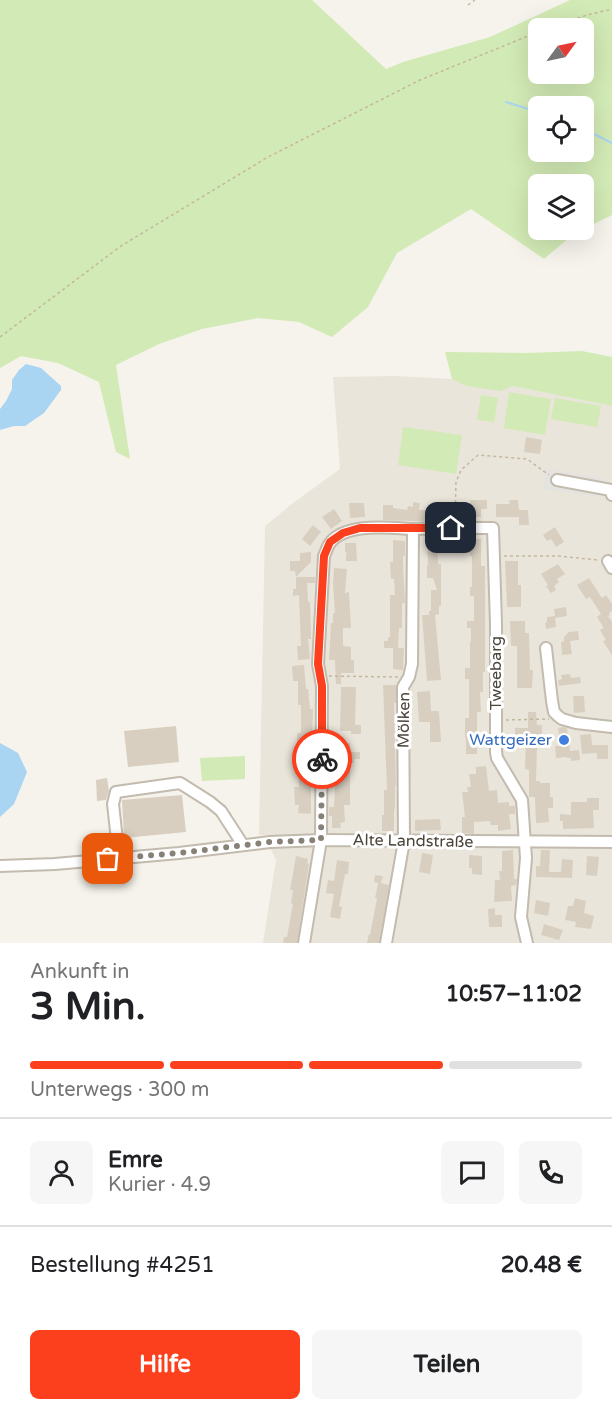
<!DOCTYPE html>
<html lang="de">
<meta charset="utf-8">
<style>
body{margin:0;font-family:"Varela Round",sans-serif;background:#f6f6f6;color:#202124;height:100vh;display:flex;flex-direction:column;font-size:22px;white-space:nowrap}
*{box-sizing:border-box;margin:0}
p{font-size:20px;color:#757577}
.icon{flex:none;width:33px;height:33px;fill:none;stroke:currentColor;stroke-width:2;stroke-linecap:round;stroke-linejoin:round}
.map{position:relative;height:943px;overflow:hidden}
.details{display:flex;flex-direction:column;background:#fff;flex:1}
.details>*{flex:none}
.needle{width:39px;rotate:57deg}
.controls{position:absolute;left:528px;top:18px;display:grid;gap:12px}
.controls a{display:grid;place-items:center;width:66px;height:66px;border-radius:9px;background:#fff;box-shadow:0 6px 24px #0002;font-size:30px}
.pin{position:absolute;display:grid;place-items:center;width:51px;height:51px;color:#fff;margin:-26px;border-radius:12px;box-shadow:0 3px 9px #0006}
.courier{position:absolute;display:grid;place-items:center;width:60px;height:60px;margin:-30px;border:4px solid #fc3f1d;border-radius:50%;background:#fff;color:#222;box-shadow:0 2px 8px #0007}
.summary em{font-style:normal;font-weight:800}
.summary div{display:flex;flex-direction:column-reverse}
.summary{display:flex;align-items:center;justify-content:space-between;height:102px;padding:0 30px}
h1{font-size:39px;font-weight:800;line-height:45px}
.bar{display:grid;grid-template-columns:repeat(4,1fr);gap:9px 6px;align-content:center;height:72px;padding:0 30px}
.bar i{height:8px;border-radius:4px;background:#e0e0e0}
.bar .on{background:#fc3f1d}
.bar p{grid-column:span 4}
.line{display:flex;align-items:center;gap:15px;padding:0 30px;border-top:2px solid #e0e0e0}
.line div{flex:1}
.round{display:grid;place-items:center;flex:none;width:63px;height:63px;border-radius:9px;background:#f6f6f6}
.action{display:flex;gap:12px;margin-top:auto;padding:12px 30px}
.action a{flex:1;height:69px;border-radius:9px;background:#fc3f1d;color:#fff;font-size:24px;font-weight:800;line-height:69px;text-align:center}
.action a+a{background:#f6f6f6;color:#202124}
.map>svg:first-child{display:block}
.residential{fill:#eae5da}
.green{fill:#d2eab5;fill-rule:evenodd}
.parking{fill:#e5e3e0}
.water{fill:#a9d4f2}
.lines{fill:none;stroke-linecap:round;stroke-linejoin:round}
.stream{stroke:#a9d4f2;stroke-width:2}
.building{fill:#d8cfc1}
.minor-casing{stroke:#c2bbae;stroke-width:14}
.path{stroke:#c4b79f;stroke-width:1.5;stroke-dasharray:3 3;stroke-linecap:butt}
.minor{stroke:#fff;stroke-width:10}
.done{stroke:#878178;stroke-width:6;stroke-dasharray:0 10.8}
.route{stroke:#fc3f1d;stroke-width:8}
.shop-dot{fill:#3f7fe0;stroke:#fff;stroke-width:2}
.labels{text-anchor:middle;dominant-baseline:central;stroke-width:6;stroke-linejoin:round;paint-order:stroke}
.street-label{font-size:16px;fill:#4b4439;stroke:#fff}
.shop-label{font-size:16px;fill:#366cbe;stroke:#fff;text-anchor:end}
</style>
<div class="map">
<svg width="612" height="943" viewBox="0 0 612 943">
<rect width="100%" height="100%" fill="#f6f3ec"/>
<polygon class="residential" points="395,376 452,379 466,386 512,386 612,406 612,943 263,943 276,860 270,848 269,835 259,835 265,526 293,503 340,469 333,377"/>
<g class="green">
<path d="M0,0H312L386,69L403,62L490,37L570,0H612V215L584,229V184H538V230H582L575,233L544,259L471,209L397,253L368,307L332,337L299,322L258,318L202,329L159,344L116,365L130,459L116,452L99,382L58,363L21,356L0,368ZM538,28H584V74H538ZM538,106H584V152H538Z"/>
<polygon points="582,351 612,357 612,406 512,386 501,391 466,386 452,379 445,352 527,353"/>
<polygon points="509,392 551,399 545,435 504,428"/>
<polygon points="481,395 498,398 494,422 477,420"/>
<polygon points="555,398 601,406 597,427 551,419"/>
<polygon points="403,427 462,435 456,474 398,465"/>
<polygon points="245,756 245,779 202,781 200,758"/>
</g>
<polygon class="parking" points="546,469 603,478 600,497 543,489"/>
<g class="water">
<polygon points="26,364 41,368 61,386 61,390 44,413 25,426 14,426 0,430 0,409 6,401 12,389 12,380 19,370"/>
<polygon points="0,743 18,753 27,772 14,804 0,817"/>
</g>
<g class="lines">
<g class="stream">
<polyline points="506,102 538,112"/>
<polyline points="584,129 612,143"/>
</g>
</g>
<g class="building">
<polygon points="526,437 542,440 540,454 524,452"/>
<polygon points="470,500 487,500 487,509 481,509 481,517 465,517 465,506 470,506"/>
<polygon points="509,500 518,500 519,510 528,510 529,525 519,525 519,517 496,517 496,504 510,504"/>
<polygon points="413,502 420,503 419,510 432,510 432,507 443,507 443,521 413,521 383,520 383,505 393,505 393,508 407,510 408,506 413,507"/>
<polygon points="349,503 364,503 365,517 350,518"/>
<polygon points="334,509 342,521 331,529 322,517"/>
<polygon points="313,525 321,532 310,546 302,539"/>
<polygon points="555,527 564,542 556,547 551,539 547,541 543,535"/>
<polygon points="427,539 437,539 438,564 441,564 441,606 439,606 439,614 435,615 441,680 427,681 422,615 429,615 429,611 431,611 431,590 437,590 433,578 427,578 427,565 428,565"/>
<polygon points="469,539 481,539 481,566 485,566 485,672 483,672 483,692 480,692 481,712 477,712 477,754 466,754 466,738 465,738 465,718 469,718 469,679 465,679 465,668 470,668 470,642 471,642 471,628 467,628 467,621 474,621 474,596 470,596 470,587 472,587 472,556 470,556"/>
<polygon points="393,540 405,541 405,556 403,556 403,564 405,603 402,603 402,628 399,628 398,648 384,648 384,641 388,641 388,637 390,637 390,595 395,595 394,579 391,579 390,562 393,562"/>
<polygon points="345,543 356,543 357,561 346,561 346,555 347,554 345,551"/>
<polygon points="311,552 311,562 296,577 295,571 290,571 290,561 300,561 300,553"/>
<polygon points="505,561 518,561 518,585 521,585 521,607 507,607"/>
<polygon points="558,564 565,574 557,579 559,582 554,586 556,590 551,593 546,586 548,585 541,574"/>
<polygon points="334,568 347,569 345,593 349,592 351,628 343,628 343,646 351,647 351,660 354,660 354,673 341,673 341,684 336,684 335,660 329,660 331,623 333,623 333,613 335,613 333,584"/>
<polygon points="296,577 315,577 315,583 307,583 308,602 310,602 311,635 311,639 308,639 310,659 298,660 297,646 301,646 299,595 293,596 293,589 296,589"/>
<polygon points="589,578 602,598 606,595 612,604 612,611 609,613 610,615 608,616 612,622 612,655 603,641 606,640 600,630 604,628 597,617 601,614 590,597 586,599 577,585"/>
<polygon points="566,607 567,616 555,618 556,627 546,629 545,623 547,622 547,617 555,616 554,609"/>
<polygon points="510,621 525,621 525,633 529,633 530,670 533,670 532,688 517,688 517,646 511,646"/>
<polygon points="578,631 579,640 570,641 572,654 562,655 561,642 564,641 564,637 569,632"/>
<polygon points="393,648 404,648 403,670 393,669"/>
<polygon points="304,665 306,689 308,689 310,709 313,709 312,746 297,746 297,733 301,733 301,705 298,705 298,681 293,681 292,666"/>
<polygon points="570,674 571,678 580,677 581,683 559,686 558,680 562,679 561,675"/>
<polygon points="383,685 396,685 396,703 394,703 396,785 395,785 395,809 394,809 394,831 382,831 382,815 384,815 384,790 387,790"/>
<polygon points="341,687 356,687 355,725 361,725 361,734 351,734 351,731 340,731"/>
<polygon points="430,691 431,711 439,711 441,742 430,742 430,722 419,722 417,692"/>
<polygon points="573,696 584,696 585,712 574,713"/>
<polygon points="528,712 536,712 537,725 542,725 542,738 539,738 538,747 537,747 536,781 540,781 540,783 550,783 550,797 553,797 553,808 548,808 549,822 536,823 535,797 529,797 529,770 525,769 526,741 515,741 515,728 528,728"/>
<polygon points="176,726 179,762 128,767 124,731"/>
<polygon points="563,727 567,728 570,751 579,750 580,760 571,761 571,758 567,758 566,757 556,758 555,746 561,746 558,728"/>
<polygon points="591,734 592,745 608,745 608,759 597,759 597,753 582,754 580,735"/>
<polygon points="337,743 350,743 350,752 360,752 360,759 354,759 354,763 350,763 350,805 344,805 345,822 340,823 341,828 332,828 332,816 329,816 329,807 334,807"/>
<polygon points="298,759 311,759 311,814 298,813 299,805 295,805 294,787 299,787"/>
<polygon points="486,766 489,791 497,790 498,803 509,802 509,806 515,806 515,814 509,814 511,829 498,831 498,825 491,825 490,821 474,822 474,834 462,833 462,817 465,817 462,792 468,792 467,787 471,787 469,774 476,774 476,767"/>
<polygon points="107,778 109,791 106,800 97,801 96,780"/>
<polygon points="182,795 186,832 124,838 122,800"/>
<polygon points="587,798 599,798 599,810 593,810 594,828 563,829 563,821 560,821 560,814 571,815 571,802 587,802"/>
<polygon points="440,819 441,830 415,831 415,820"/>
<polygon points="513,850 514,879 517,879 516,885 511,886 512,901 494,902 495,880 500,880 499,871 502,871 502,851"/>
<polygon points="541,850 550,850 549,872 561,872 562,859 573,860 572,878 536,877 536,866 540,866"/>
<polygon points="422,853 433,855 430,874 419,872"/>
<polygon points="469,855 482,856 482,875 472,874 472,868 469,868"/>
<polygon points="296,856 308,859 307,863 309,864 297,943 283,943 284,937 287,937 293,904 291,903 293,890 290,890"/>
<polygon points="587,856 599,857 597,876 586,875"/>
<polygon points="337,860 349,862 348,874 345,874 339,906 342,907 340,919 330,917 334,894 326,893 328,880 334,881"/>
<polygon points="375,875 383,876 381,883 389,885 379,943 367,943 369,934 370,935 377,898 375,898 378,883 374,882"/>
<polygon points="575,898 586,901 584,913 594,916 591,929 575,927 576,922 565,920 568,906 573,906"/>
<polygon points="536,900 550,903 548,916 534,913"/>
<polygon points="495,908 495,915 502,915 502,927 489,927 488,909"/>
<polygon points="544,924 563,930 559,940 541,935"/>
</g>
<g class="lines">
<defs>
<g id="minor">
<polyline points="557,480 611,490 612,495"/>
<polyline points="468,528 493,528 496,624 496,752 497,758 522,800 526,858 521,917 527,943"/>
<polyline points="413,529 451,528"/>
<polyline points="608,561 612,568"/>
<polyline points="546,648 552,701 554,712 558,716 562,719 576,723 612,727"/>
<polyline points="119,858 113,804 116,792 180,783 210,802 221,811 243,845"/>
<polyline points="0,866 55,864 179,853 270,842 321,840 612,842"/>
<path d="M304,943L321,840L322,686L318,664L324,556C326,552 327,547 330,543C346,522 390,528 413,529L412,664L409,677L403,687L404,841L386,943"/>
</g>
</defs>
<use href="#minor" class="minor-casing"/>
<g class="path">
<polyline points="468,5 475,0"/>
<polyline points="549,28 587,15 612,9"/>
<polyline points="0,337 121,246 268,157 420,80 538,32"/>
<polyline points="455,521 456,482 461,470 478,455 527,459 549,475"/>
<polyline points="504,556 558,556 598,560"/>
<polyline points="329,676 399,677"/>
<polyline points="506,720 549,719"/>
</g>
<use href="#minor" class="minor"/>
</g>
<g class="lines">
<polyline class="done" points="108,859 179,853 270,842 321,840 322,759"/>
<polyline class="route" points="322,759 322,686 318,664 324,556 330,542 343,533 360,528 451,528"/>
</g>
<circle class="shop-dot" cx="564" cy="740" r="6"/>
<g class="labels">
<g class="street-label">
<text transform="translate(496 673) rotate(-90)">Tweebarg</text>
<text transform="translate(404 720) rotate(-89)">Mölken</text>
<text transform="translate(413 841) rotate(1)">Alte Landstraße</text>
</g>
<g class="shop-label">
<text x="552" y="740">Wattgeizer</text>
</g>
</g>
</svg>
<div class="controls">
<a><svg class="needle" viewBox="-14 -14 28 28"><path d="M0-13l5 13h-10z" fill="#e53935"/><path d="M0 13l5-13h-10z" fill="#757577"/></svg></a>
<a><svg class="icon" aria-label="locate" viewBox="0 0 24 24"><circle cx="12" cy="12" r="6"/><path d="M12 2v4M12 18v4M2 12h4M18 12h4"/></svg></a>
<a><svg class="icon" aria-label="layers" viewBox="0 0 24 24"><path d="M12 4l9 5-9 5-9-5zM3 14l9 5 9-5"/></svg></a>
</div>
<div class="pin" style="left:108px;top:859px;background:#ea580c"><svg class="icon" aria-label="bag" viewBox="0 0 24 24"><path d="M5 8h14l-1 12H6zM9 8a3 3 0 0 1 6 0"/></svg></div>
<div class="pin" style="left:451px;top:528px;background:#1f2937"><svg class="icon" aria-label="home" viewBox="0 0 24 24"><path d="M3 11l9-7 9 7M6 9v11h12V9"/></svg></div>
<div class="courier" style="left:322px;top:759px"><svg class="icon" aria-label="bike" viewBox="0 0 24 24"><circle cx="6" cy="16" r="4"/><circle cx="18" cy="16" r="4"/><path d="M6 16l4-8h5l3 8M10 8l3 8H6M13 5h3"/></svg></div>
</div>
<section class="details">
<div class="summary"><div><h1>3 Min.</h1><p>Ankunft in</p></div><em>10:57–11:02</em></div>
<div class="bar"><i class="on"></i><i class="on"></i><i class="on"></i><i></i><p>Unterwegs · 300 m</p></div>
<div class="line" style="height:108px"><a class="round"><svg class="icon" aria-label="person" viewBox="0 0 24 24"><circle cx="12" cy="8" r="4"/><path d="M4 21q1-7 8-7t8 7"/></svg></a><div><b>Emre</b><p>Kurier · 4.9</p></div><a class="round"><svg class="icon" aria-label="chat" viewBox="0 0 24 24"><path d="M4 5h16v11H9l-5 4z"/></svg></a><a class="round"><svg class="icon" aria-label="phone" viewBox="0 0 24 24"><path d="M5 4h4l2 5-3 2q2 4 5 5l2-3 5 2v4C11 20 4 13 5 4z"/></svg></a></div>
<div class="line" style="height:78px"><div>Bestellung #4251</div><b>20.48 €</b></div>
<div class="action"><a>Hilfe</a><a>Teilen</a></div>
</section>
